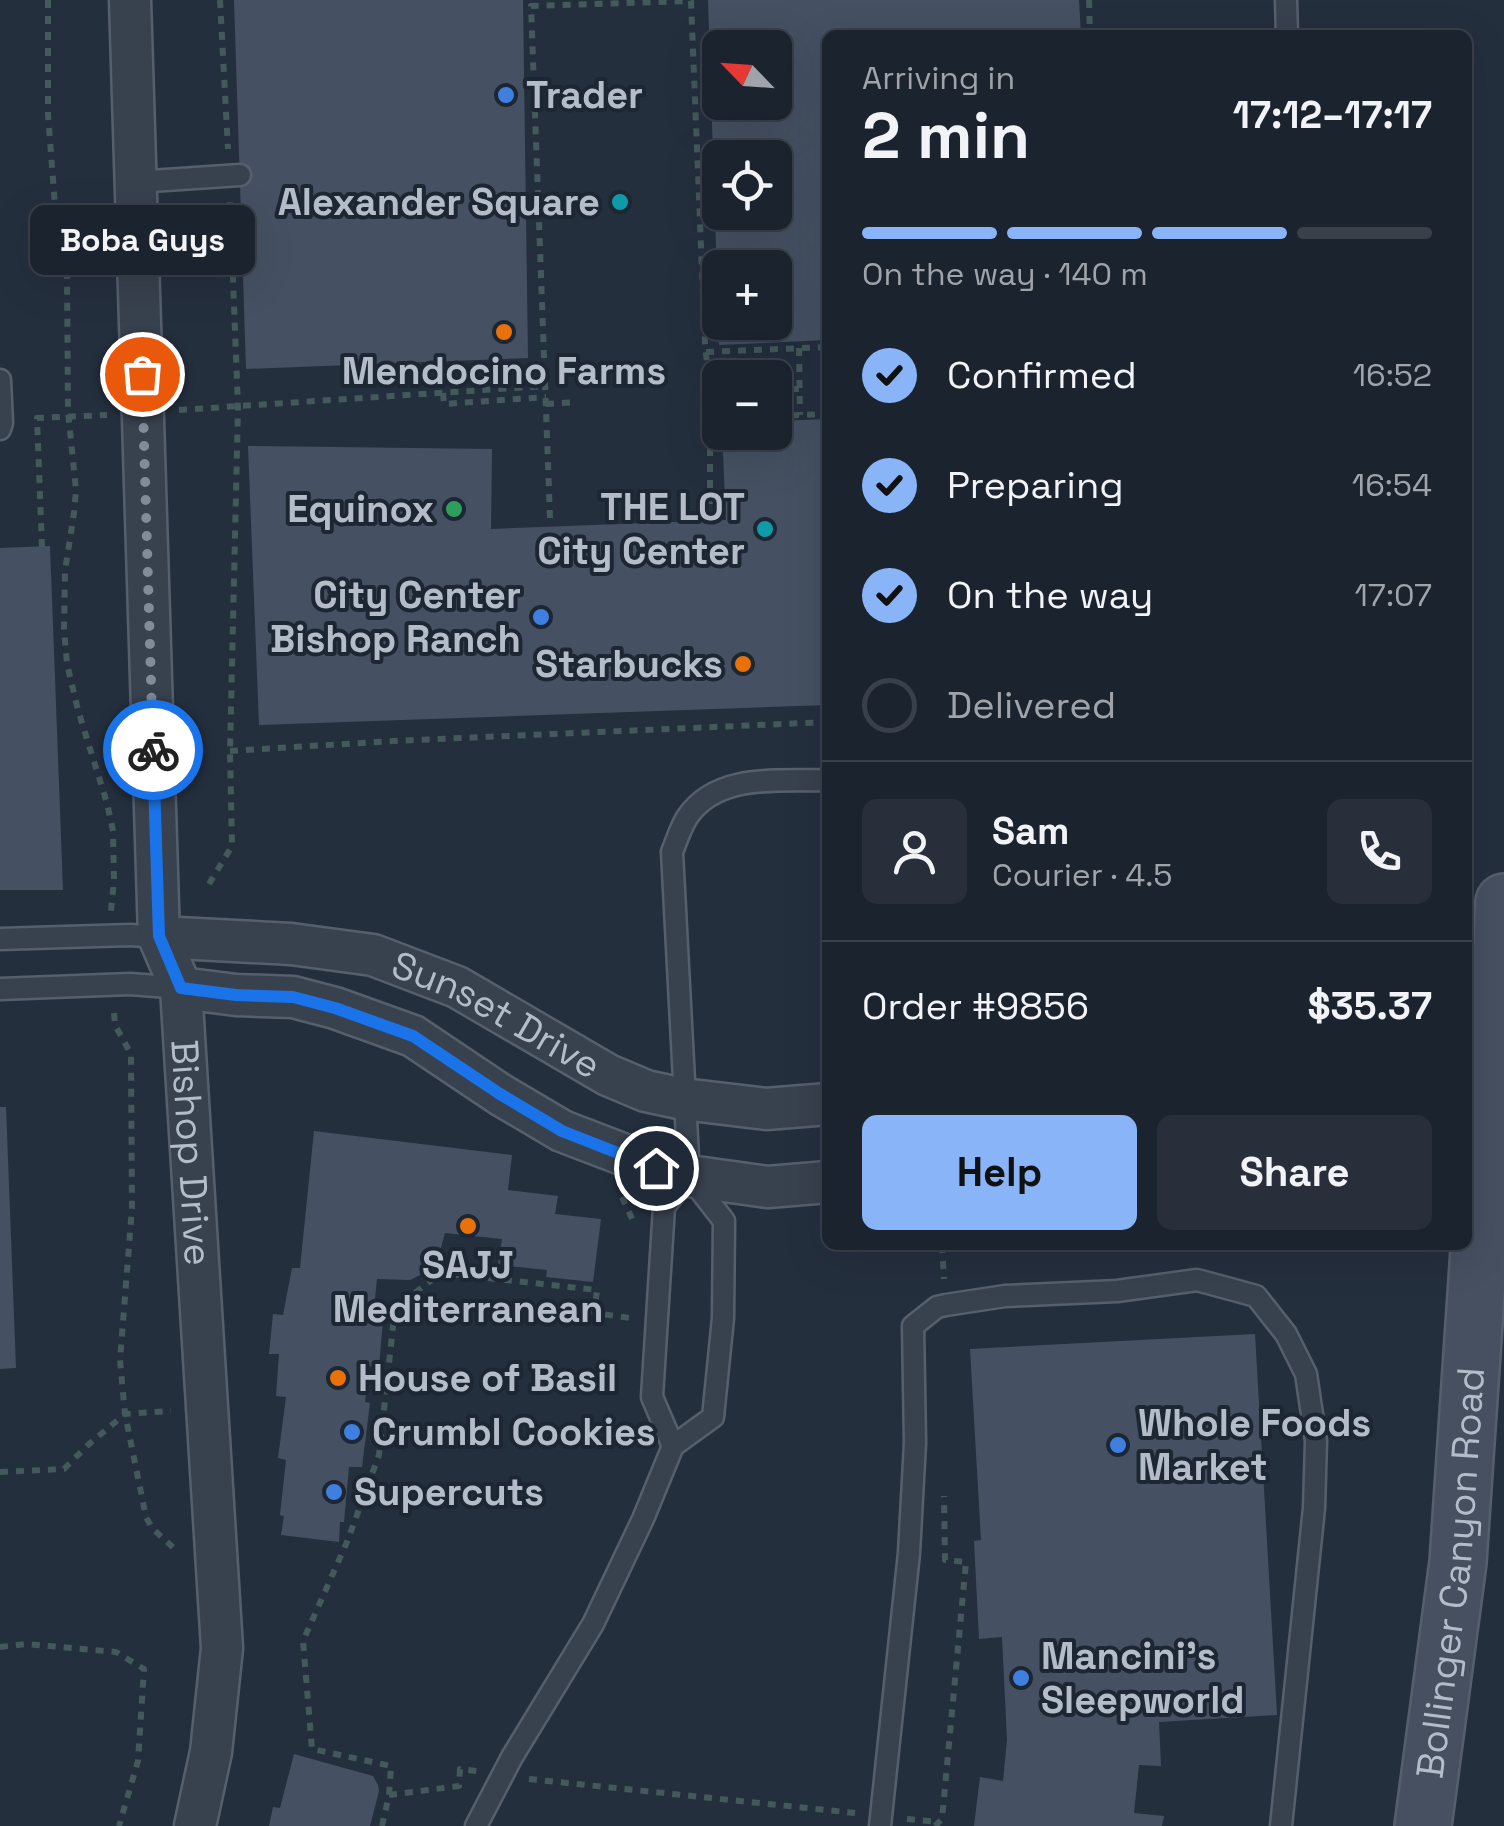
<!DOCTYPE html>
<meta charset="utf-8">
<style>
body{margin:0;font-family:"Space Grotesk",sans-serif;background:#282f3a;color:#f1f3f6;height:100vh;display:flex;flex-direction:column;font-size:38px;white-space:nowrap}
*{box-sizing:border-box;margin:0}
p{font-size:32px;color:#a0a4aa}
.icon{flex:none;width:55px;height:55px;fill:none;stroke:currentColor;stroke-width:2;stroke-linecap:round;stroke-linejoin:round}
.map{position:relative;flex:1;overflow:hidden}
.sheet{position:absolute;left:822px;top:30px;width:650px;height:1220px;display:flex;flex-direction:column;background:#1b232e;border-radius:15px;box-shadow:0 10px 40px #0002,0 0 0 2px #39404a}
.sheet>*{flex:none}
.needle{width:65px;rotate:295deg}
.fabs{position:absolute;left:702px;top:30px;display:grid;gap:20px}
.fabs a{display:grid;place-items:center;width:90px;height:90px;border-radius:15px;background:#1b232e;box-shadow:0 10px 40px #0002,0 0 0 2px #39404a;font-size:50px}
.pin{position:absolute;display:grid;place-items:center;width:85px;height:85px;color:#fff;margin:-42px;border:5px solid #fff;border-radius:50%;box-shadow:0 2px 10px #0007}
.courier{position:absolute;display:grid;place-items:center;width:100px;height:100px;margin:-50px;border:8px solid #1a73e8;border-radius:50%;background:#fff;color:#222;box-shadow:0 2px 12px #0007}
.bubble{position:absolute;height:70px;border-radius:15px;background:#1b232e;box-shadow:0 10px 40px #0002,0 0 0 2px #39404a;font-size:32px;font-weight:800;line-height:70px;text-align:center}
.head em{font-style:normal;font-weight:800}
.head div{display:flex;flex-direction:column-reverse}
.head{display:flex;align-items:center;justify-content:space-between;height:170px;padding:0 40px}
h1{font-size:65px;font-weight:800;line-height:75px}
.bar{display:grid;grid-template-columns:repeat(4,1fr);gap:15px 10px;align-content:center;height:120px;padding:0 40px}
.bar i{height:12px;border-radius:8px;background:#39404a}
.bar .current{background:#8ab4f8}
.bar p{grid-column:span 4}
.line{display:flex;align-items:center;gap:25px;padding:0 40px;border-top:2px solid #39404a}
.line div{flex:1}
.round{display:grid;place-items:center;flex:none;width:105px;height:105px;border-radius:15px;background:#282f3a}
ol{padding:0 40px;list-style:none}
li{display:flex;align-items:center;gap:30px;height:110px}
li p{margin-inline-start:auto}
li .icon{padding:10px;border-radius:50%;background:#8ab4f8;color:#111;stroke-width:4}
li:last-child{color:#a0a4aa}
li i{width:55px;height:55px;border:5px solid #39404a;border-radius:50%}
.button{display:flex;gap:20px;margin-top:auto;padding:20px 40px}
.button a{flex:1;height:115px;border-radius:15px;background:#8ab4f8;color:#111;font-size:40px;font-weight:800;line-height:115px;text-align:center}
.button a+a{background:#282f3a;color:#f1f3f6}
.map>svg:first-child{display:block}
.building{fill:#455162;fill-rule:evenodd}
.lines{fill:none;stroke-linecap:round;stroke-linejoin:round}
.service-casing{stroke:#565f6c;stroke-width:25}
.minor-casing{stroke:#565f6c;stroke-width:45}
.secondary-casing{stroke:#565f6c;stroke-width:60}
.path{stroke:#44595c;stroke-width:6;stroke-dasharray:8 8;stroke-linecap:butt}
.service{stroke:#38414e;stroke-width:20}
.minor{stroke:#38414e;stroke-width:40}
.secondary{stroke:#465061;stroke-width:55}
.done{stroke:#828b98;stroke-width:10;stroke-dasharray:0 18}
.route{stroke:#1a73e8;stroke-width:12}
.shop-dot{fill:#3f7fe0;stroke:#1d2633;stroke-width:4}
.culture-dot{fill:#0f9aa8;stroke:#1d2633;stroke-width:4}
.food-dot{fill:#e8710a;stroke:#1d2633;stroke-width:4}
.leisure-dot{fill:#2e9e5b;stroke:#1d2633;stroke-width:4}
.labels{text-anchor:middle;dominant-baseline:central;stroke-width:8;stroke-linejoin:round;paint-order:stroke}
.poi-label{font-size:38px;font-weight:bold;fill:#b4bcc9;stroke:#1d2633;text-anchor:start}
.street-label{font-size:38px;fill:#b4bcc9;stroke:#1d2633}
</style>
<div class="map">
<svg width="1504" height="1826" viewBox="0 0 1504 1826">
<rect width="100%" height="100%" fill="#242f3e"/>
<g class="building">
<polygon points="234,0 523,0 528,358 246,369"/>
<path d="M708,0H1079L1081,35H828V340L719,345L718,322H775V268H720V278H717ZM720,48H775V102H720ZM720,158H775V212H720Z"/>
<polygon points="828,419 828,705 259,725 248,446 492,449 491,529 726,520 722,432 775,432 775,421"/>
<polygon points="50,546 63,890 0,890 0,548"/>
<polygon points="0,1107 6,1107 16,1368 0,1369"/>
<polygon points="314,1131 512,1155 508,1190 558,1196 555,1214 601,1219 593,1282 546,1277 547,1270 498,1265 502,1239 445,1233 438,1259 420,1275 410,1280 377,1279 373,1317 383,1319 379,1367 369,1366 365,1402 370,1403 362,1467 349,1467 344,1522 340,1522 339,1542 281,1535 284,1516 280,1515 286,1460 278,1458 286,1397 276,1396 279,1354 269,1354 273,1314 283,1315 292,1268 300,1268"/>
<polygon points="1255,1334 1277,1715 1159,1722 1161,1766 1139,1765 1134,1813 1164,1816 1162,1826 974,1826 980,1777 1003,1781 1007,1740 1002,1637 979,1639 974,1541 981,1540 970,1349"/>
<polygon points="294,1754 373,1776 378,1785 379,1791 370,1826 269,1826 273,1807 280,1808"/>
</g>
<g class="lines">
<defs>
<g id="service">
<polyline points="1286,0 1287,35"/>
<polyline points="136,182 240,175"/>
<polyline points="0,380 2,423 0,429"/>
<polyline points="0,939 130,935 159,937"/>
<polyline points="0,989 130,984 181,988"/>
<polyline points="673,1446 652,1397 664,1207 689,1176"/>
<path d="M476,1826L512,1757L593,1624L643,1519L673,1446L713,1417L723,1318L724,1221L689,1176L672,852C677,840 681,826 688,816C719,772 781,782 828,780"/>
<polyline points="880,1826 909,1553 915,1443 913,1326 937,1307 946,1305 1005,1296 1117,1291 1197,1280 1256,1296 1286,1334 1306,1374 1316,1441 1314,1508 1281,1826"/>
</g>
<g id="minor">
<path id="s1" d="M130,0L159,937L181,988L222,1648L211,1752L195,1826"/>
<path id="s2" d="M159,937L291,944L373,955L457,987L608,1075L646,1091L683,1099L766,1109L828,1104"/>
<polyline points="181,988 236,995 293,997 335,1008 413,1036 501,1095 562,1131 656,1167 689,1176 768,1187 828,1182"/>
</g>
<g id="secondary">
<path id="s3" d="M1423,1826L1458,1562L1481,1220L1497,1037L1504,902"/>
</g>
</defs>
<use href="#service" class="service-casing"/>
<use href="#minor" class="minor-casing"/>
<use href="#secondary" class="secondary-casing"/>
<g class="path">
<polyline points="48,0 48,114 55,206 67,272 68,411 76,490 74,513 65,571 64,629 67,664 78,710 107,803 113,831 114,880 111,911"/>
<polyline points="220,0 228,149"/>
<polyline points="1089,0 1090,35"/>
<polyline points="799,348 800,415"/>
<polyline points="706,352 828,347"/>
<polyline points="775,390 799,389"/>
<polyline points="443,393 444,404 546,397"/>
<polyline points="546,404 578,402"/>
<polyline points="179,410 545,386"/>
<polyline points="775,416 828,414"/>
<polyline points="550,518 531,6 691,1 705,344 710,393 710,511"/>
<polyline points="42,547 37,418 107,415"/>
<polyline points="230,751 393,741 828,722"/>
<polyline points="209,884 232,846 230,751 238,407 230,202"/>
<polyline points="114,1013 115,1025 131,1054 132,1208 120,1360 125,1414 146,1517 152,1528 177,1551"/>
<polyline points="622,1197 634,1223"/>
<polyline points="942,1245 944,1279"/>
<polyline points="0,1472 64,1469 88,1445 125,1414 171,1411"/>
<polyline points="0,1647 27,1644 116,1652 144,1669 138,1761 119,1826"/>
<polyline points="529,1779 855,1813"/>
<polyline points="389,1795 459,1786 460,1769 477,1771"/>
<polyline points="907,1819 939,1822"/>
<polyline points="382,1826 389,1795 391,1766 312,1749 303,1641 347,1542 379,1455 395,1308 441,1273 597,1290 594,1313 630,1318 630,1315"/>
<polyline points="935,1826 942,1819 966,1562 945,1560 944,1496"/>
</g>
<use href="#service" class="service"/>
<use href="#minor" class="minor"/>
<use href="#secondary" class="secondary"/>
</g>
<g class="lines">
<polyline class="done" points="142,374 153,750"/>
<polyline class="route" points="153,750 159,936 181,988 236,995 293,997 335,1008 413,1036 500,1094 562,1131 656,1168"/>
</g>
<g class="shop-dot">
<circle cx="506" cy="95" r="10"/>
<circle cx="541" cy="617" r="10"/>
<circle cx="352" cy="1432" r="10"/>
<circle cx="1118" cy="1445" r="10"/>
<circle cx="334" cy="1492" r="10"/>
<circle cx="1021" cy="1678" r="10"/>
</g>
<g class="culture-dot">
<circle cx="620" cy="202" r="10"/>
<circle cx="765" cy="529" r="10"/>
</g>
<g class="food-dot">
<circle cx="504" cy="332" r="10"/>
<circle cx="743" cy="664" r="10"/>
<circle cx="468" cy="1226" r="10"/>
<circle cx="338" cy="1378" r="10"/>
</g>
<circle class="leisure-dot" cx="454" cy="509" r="10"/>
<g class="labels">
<g class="poi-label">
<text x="526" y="95">Trader</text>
<text x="600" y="202" text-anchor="end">Alexander Square</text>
<text x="504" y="371" text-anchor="middle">Mendocino Farms</text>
<text x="745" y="507" text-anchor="end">THE LOT<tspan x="745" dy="44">City Center</tspan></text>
<text x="434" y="509" text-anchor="end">Equinox</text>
<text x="521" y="595" text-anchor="end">City Center<tspan x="521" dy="44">Bishop Ranch</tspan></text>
<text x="723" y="664" text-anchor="end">Starbucks</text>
<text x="468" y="1265" text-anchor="middle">SAJJ<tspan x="468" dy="44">Mediterranean</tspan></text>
<text x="358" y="1378">House of Basil</text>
<text x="1138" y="1423">Whole Foods<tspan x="1138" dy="44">Market</tspan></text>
<text x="372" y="1432">Crumbl Cookies</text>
<text x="354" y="1492">Supercuts</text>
<text x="1041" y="1656">Mancini's<tspan x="1041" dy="44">Sleepworld</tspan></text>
</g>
<g class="street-label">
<text stroke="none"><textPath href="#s2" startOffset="352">Sunset Drive</textPath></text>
<text stroke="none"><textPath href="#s1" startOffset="1158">Bishop Drive</textPath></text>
<text stroke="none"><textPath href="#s3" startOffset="255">Bollinger Canyon Road</textPath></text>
</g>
</g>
</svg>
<div class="fabs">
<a><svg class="needle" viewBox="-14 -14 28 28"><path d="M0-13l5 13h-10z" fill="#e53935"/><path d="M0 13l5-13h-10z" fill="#a0a4aa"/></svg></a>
<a><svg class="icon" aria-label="locate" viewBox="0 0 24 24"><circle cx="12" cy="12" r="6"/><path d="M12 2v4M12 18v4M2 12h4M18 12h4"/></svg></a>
<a>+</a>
<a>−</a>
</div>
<div class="pin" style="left:142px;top:374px;background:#ea580c"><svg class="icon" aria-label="bag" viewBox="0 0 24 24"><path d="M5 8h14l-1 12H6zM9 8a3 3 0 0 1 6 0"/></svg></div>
<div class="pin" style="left:656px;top:1168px;background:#1f2937"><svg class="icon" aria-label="home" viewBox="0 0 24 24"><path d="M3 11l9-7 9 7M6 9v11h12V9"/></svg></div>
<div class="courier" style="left:153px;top:750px"><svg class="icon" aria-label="bike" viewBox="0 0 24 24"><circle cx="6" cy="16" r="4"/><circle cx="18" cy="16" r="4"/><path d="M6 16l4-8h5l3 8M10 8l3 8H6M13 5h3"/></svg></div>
<div class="bubble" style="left:30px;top:205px;width:225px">Boba Guys</div>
<section class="sheet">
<div class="head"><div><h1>2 min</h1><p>Arriving in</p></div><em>17:12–17:17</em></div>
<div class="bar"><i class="current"></i><i class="current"></i><i class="current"></i><i></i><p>On the way · 140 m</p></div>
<ol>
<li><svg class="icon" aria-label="check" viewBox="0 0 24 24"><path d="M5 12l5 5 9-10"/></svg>Confirmed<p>16:52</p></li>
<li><svg class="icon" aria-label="check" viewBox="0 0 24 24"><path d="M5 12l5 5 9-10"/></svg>Preparing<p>16:54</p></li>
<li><svg class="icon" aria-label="check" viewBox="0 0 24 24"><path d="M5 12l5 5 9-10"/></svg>On the way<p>17:07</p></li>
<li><i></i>Delivered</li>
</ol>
<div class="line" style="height:180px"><a class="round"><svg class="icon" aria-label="person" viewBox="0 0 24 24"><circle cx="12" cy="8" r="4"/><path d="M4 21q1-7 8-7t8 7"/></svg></a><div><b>Sam</b><p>Courier · 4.5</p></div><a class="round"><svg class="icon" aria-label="phone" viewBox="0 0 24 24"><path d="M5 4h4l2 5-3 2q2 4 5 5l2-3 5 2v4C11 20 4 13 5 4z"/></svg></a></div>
<div class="line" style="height:130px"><div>Order #9856</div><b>$35.37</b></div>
<div class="button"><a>Help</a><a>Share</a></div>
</section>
</div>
